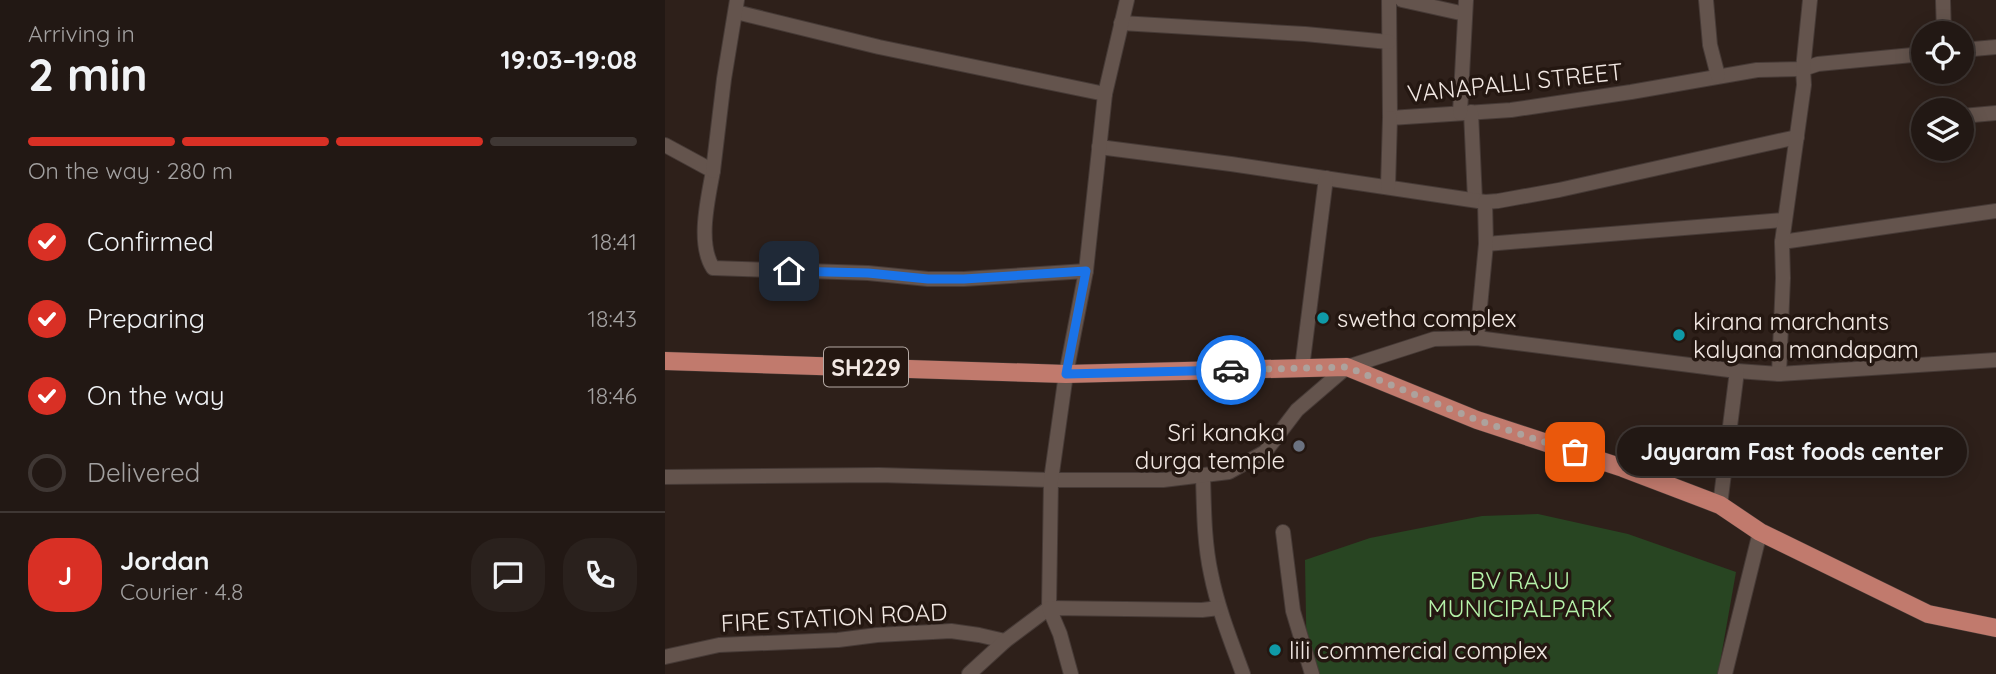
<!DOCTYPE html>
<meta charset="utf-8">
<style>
body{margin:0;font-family:Quicksand,sans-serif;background:#2a211d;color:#f1f3f6;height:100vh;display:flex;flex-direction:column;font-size:26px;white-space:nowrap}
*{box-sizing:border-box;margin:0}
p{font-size:23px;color:#a2a0a0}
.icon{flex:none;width:38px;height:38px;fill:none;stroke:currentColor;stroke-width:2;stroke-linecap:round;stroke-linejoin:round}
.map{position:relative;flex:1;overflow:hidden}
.sheet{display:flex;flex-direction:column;background:#221814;width:665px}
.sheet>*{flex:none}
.buttons{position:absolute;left:1246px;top:21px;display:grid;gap:14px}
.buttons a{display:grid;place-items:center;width:63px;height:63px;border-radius:50%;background:#221814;box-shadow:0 4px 18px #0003,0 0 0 2px #3f3734;font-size:35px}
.pin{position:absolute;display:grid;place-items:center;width:60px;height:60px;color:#fff;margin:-30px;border-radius:14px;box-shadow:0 4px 10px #0006}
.courier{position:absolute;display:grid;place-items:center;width:70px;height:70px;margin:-35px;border:5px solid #1a73e8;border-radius:50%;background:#fff;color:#222;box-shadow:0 2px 9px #0007}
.bubble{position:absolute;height:49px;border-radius:24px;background:#221814;box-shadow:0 4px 18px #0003,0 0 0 2px #3f3734;font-size:23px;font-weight:700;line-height:49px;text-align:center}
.summary em{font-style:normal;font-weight:700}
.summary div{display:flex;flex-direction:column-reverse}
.summary{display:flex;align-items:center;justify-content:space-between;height:119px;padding:0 28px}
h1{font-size:46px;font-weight:700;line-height:52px}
.bar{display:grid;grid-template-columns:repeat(4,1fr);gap:10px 7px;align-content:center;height:84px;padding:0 28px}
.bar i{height:9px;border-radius:5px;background:#3f3734}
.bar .active{background:#d93025}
.bar p{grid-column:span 4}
.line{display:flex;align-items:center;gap:18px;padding:0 28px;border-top:2px solid #3f3734}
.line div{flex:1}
.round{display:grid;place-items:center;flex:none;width:74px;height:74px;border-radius:28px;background:#2a211d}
ol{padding:0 28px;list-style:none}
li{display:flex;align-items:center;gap:21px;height:77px}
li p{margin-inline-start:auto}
li .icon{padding:7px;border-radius:50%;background:#d93025;color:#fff;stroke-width:4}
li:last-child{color:#a2a0a0}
li i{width:38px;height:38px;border:4px solid #3f3734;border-radius:50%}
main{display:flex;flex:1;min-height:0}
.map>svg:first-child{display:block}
.green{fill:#284522}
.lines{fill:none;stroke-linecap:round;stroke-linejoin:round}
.minor-casing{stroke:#463a36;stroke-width:16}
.major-casing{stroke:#463a36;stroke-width:19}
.minor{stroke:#64544d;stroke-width:14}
.major{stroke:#c17a6d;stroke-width:18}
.done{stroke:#ada29d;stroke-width:7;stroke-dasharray:0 12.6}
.route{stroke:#1a73e8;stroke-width:9}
.culture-dot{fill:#0f9aa8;stroke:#241711;stroke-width:2.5}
.worship-dot{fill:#6b7280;stroke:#241711;stroke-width:2.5}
.labels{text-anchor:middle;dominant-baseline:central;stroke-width:7;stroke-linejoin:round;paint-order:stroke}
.shield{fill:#241711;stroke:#b4a9a4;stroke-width:2}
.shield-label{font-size:23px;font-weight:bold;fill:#f2e8e3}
.street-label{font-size:24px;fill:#f2e8e3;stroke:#241711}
.poi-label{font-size:24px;fill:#f2e8e3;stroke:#241711;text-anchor:start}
.park-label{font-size:24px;fill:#b5f2a9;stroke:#241711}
</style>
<main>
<section class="sheet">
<div class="summary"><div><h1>2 min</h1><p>Arriving in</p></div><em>19:03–19:08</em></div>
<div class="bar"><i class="active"></i><i class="active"></i><i class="active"></i><i></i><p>On the way · 280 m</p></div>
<ol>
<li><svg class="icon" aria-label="check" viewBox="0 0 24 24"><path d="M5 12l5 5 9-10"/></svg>Confirmed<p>18:41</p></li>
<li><svg class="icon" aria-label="check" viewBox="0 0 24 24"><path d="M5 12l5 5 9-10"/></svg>Preparing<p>18:43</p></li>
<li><svg class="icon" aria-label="check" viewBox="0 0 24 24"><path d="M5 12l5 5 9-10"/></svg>On the way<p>18:46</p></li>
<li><i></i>Delivered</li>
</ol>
<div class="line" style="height:126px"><b class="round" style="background:#d93025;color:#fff">J</b><div><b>Jordan</b><p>Courier · 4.8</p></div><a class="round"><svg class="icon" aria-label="chat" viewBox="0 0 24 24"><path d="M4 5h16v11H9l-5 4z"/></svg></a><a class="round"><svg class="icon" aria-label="phone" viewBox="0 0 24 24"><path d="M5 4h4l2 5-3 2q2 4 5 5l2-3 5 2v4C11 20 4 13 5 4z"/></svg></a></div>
</section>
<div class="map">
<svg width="1331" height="674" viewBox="0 0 1331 674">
<rect width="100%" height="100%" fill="#2e201a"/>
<polygon class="green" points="873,514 963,534 1071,572 1053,674 642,674 640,560 705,538 817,516"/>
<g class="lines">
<defs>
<g id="minor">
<polyline points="724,0 725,118 846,110 966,92 1092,70 1138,69 1153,64 1258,54"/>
<polyline points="737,0 800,14"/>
<polyline points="1041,0 1045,45 1053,76"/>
<polyline points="1278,0 1279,33"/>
<polyline points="71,12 214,47 440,94"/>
<polyline points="456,23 640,34 724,42"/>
<polyline points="1297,50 1331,47"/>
<polyline points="806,112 810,200"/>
<polyline points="795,113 801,0"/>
<polyline points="1297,116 1331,113"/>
<path d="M0,145L48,171C43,199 32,243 48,268L203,273L263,279H299L421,271"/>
<polyline points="434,147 566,164 820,202"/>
<polyline points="48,171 59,79 72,0"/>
<polyline points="723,187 725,118"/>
<polyline points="1117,242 1331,211"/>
<polyline points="821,244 1119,220"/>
<polyline points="812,338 821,244 820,202 833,201 894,190 1132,137"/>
<polyline points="637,368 661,178"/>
<polyline points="1114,374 1118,278 1117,242 1139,85 1138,69 1145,0"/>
<path d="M538,476C539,509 539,542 546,574C553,609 566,641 578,674"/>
<polyline points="0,477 214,475 386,480 498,480 564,472 600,452 632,410 682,367 769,339 812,338 1072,371 1114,374 1331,360"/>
<polyline points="1055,505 1072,371"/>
<polyline points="618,532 628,611 647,674"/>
<polyline points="0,657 54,645 173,640 212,635 286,631 314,635 340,641"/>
<polyline points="304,674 340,641 384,608 386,480 401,374 421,271 440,94 462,0"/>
<polyline points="406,674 395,634 384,608 537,610 554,608"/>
<polyline points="1060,674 1095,532"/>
</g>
<polyline id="major" points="0,361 401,374 682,367 812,420 958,468 1055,505 1095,532 1263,614 1331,628"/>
</defs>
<use href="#minor" class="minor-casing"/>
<use href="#major" class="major-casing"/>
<use href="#minor" class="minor"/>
<use href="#major" class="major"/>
</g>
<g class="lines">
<polyline class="done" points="566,370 682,367 812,420 910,452"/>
<polyline class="route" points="124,271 203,273 263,279 299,279 421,271 401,374 566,370"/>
</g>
<g class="culture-dot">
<circle cx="658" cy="318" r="7"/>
<circle cx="1014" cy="335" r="7"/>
<circle cx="610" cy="650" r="7"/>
</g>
<circle class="worship-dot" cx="634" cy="446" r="7"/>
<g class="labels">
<rect class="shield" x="159" y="347.5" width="84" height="39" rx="5"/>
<g class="shield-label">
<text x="201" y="367">SH229</text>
</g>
<g class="street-label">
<text transform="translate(850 82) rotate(-6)">VANAPALLI STREET</text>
<text transform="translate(169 617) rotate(-3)">FIRE STATION ROAD</text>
</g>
<g class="poi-label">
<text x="672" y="318">swetha complex</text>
<text x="1028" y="321">kirana marchants<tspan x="1028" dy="28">kalyana mandapam</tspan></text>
<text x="620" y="432" text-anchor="end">Sri kanaka<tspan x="620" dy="28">durga temple</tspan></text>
<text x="624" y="650">lili commercial complex</text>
</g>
<g class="park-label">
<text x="855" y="580">BV RAJU<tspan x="855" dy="28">MUNICIPALPARK</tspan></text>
</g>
</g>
</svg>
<div class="buttons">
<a><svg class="icon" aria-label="locate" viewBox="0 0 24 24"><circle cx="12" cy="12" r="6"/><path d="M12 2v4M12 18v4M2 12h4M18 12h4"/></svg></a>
<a><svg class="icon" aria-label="layers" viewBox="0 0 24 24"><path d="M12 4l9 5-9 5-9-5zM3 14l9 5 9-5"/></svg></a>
</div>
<div class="pin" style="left:910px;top:452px;background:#ea580c"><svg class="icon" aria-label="bag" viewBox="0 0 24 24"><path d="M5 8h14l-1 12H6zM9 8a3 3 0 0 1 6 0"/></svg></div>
<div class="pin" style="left:124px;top:271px;background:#1f2937"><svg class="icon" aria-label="home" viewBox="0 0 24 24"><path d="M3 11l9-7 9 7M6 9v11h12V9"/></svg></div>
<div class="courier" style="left:566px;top:370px"><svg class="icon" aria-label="car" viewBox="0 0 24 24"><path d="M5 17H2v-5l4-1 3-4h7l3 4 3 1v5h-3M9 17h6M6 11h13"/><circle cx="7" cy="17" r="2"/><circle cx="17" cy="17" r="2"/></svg></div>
<div class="bubble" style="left:952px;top:427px;width:350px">Jayaram Fast foods center</div>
</div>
</main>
